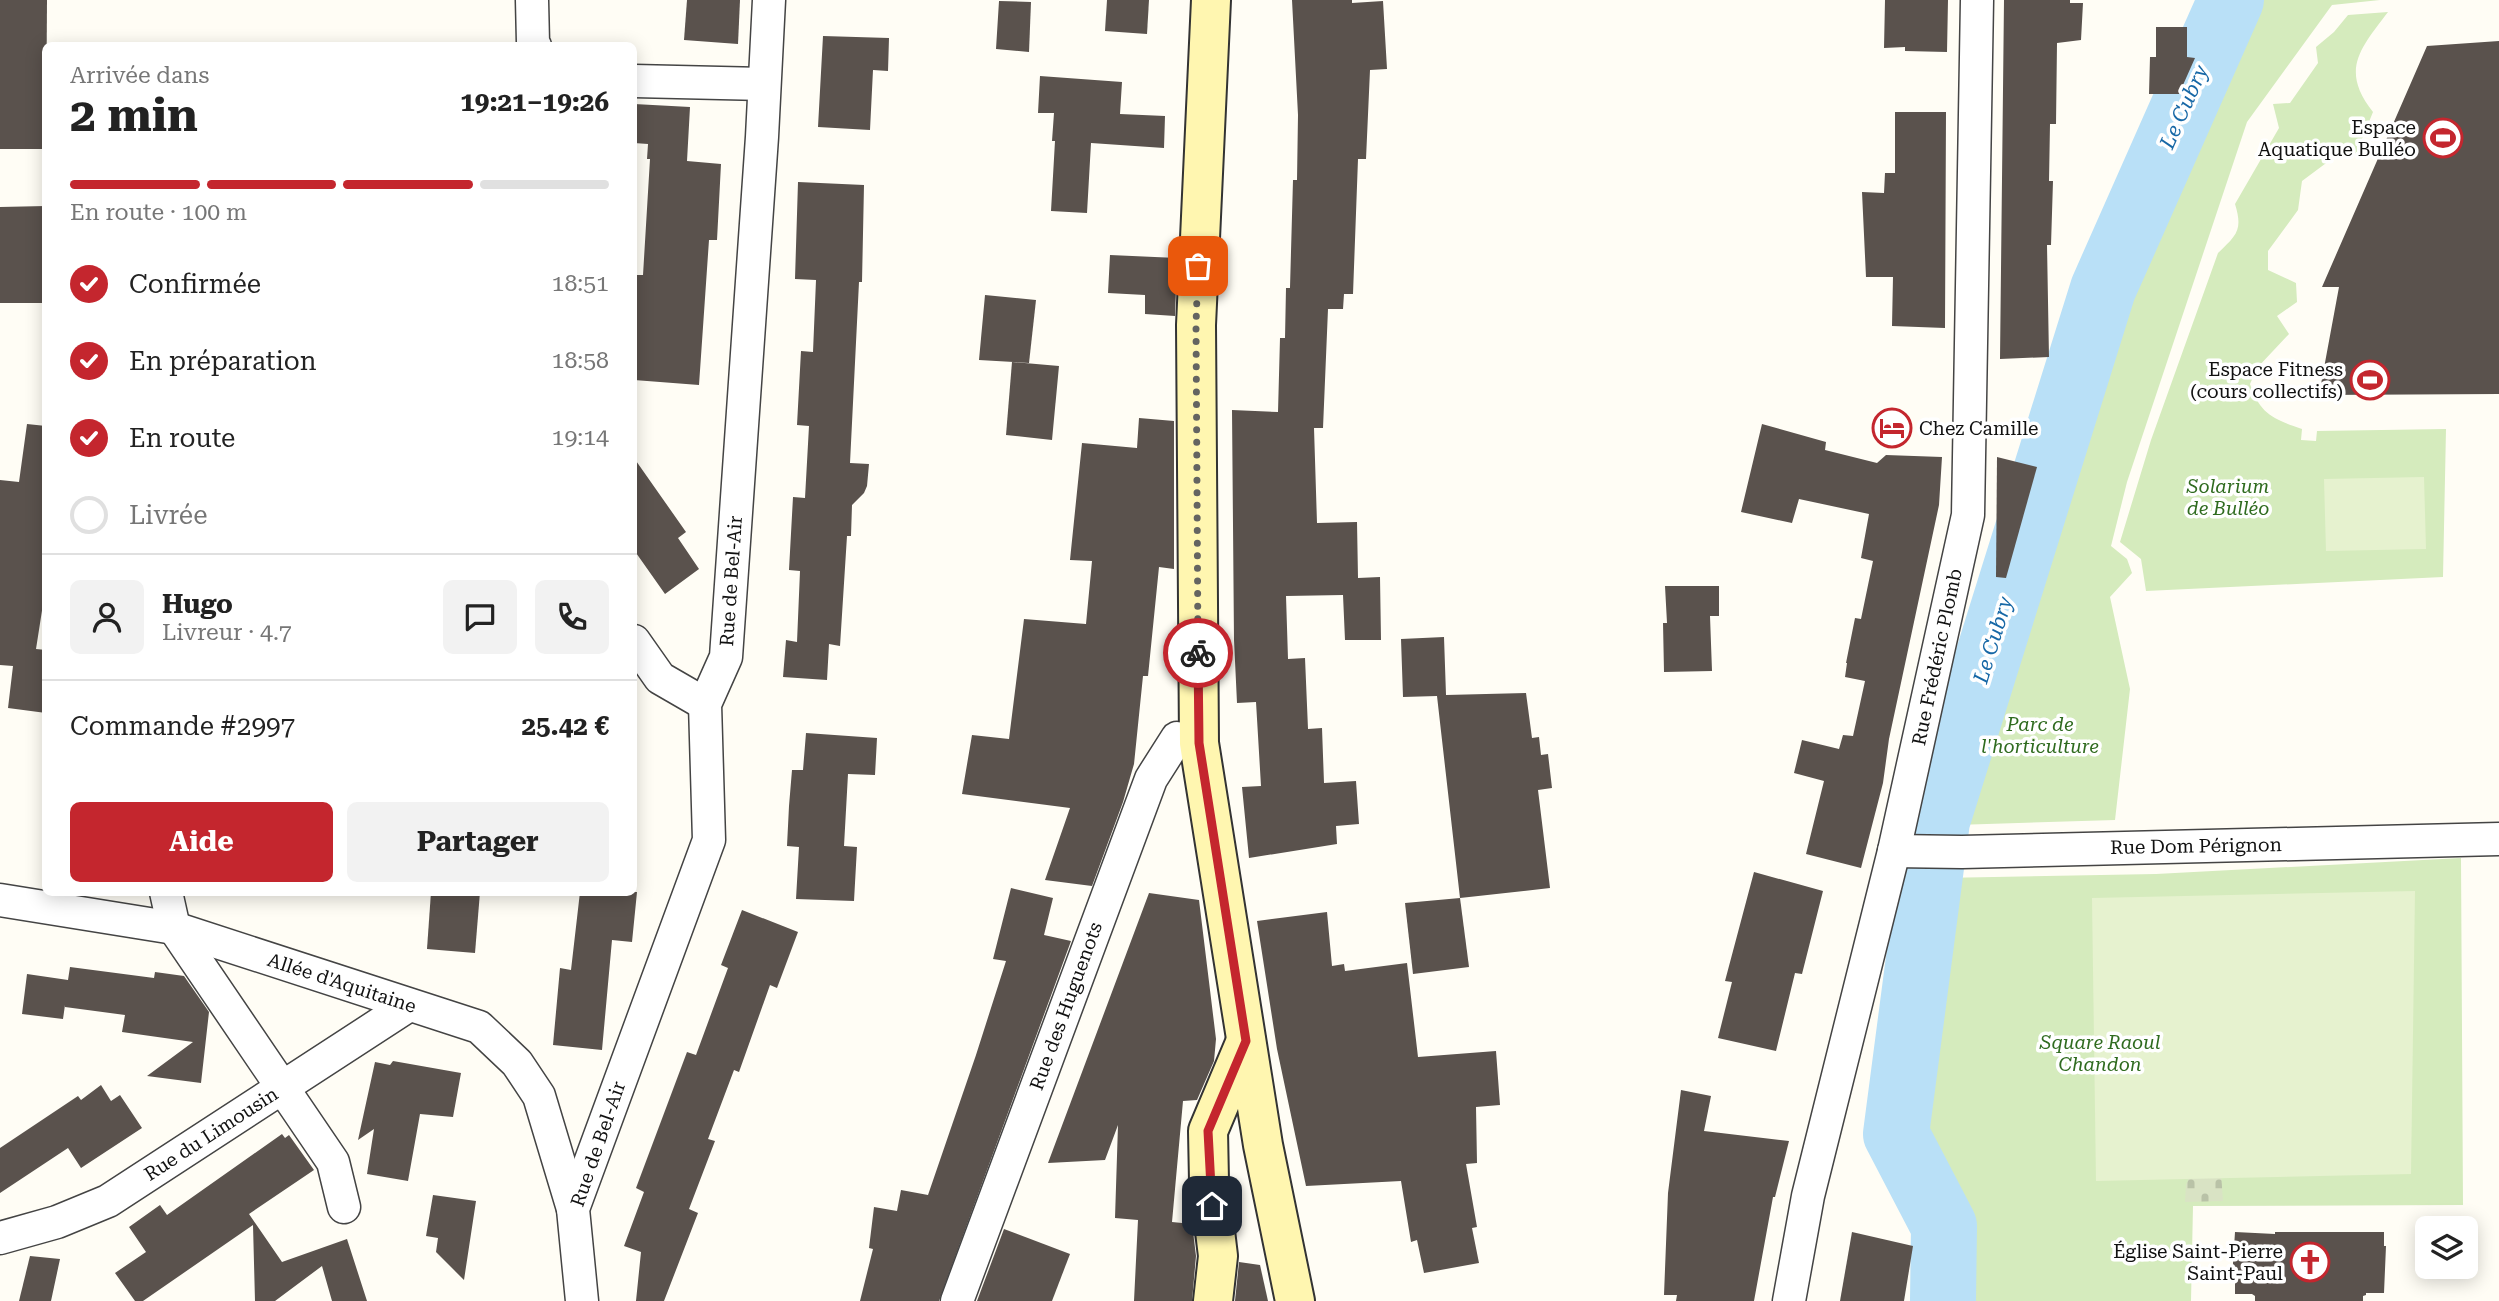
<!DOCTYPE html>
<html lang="fr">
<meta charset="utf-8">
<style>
body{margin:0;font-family:"Roboto Serif",serif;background:#f2f2f2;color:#222;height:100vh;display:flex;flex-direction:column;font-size:26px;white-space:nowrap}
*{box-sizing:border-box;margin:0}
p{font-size:23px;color:#767676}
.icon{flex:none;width:38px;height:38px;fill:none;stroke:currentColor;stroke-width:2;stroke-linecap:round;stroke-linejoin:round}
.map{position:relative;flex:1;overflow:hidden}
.details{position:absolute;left:42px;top:42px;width:595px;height:854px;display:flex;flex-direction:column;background:#fff;border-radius:10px;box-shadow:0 4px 18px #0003}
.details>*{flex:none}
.buttons{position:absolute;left:2415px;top:1216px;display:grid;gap:14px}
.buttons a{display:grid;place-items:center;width:63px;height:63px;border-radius:10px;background:#fff;box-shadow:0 4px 18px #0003;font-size:35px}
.pin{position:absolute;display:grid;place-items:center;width:60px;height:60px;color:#fff;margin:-30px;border-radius:14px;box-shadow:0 4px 10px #0006}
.courier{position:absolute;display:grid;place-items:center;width:70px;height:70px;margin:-35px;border:5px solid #c4262e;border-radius:50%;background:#fff;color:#222;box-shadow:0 2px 9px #0007}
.headline em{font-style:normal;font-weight:700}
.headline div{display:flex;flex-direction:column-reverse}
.headline{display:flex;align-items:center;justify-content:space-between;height:119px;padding:0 28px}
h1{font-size:46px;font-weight:700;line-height:52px}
.bar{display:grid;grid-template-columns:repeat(4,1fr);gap:10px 7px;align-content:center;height:84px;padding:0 28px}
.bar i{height:9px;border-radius:5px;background:#e0e0e0}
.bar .selected{background:#c4262e}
.bar p{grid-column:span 4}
.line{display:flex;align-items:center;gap:18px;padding:0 28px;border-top:2px solid #e0e0e0}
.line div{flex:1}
.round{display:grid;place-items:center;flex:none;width:74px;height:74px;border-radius:10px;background:#f2f2f2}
ol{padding:0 28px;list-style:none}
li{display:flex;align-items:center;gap:21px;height:77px}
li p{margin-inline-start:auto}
li .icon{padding:7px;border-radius:50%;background:#c4262e;color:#fff;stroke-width:4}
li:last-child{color:#767676}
li i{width:38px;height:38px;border:4px solid #e0e0e0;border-radius:50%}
.action{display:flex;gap:14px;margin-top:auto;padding:14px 28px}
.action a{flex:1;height:80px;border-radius:10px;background:#c4262e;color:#fff;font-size:28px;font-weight:700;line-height:80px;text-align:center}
.action a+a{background:#f2f2f2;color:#222}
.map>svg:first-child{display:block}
.green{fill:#d5ebbd}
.cemetery{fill:url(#cemetery-stones)}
.pitch{fill:#e6f2cf}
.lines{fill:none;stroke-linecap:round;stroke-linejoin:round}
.river{stroke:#b9e0f7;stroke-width:66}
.building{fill:#5a524d}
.minor-casing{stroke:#444;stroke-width:35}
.secondary-casing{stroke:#333;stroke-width:42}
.minor{stroke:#fff;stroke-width:32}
.secondary{stroke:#fff6b0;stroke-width:38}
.done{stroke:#646461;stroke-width:7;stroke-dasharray:0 12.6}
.route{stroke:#c4262e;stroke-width:9}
.labels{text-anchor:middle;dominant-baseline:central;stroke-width:7;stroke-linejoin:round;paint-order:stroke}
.poi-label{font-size:19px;fill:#111;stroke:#fff;text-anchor:end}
.park-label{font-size:19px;font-style:italic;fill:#2f6b1f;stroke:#fff}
.street-label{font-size:19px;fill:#111;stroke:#fff}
.water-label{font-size:21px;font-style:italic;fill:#1768a6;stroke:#fff}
</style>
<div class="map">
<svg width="2499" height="1301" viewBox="0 0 2499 1301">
<defs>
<pattern id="cemetery-stones" width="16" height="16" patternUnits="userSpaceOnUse" patternTransform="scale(1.75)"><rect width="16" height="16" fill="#d9e3c4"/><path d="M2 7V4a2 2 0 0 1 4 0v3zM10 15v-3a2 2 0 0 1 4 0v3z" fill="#b9c2a7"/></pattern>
</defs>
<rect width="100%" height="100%" fill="#fffdf5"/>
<g class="green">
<polygon points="2219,0 2380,0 2332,5 2247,122 2127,482 2111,546 2127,559 2132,573 2110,597 2130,689 2115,820 1924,826 2087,292"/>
<path d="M2388,12C2360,49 2340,70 2373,112L2355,156L2341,152L2302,181L2298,210L2268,251V270L2296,283L2297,302L2277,316L2289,334L2257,368L2250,384C2260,414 2273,419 2302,429L2301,440L2316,441L2317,431L2446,429L2443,577L2146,591L2141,559L2120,542L2151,440L2218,253C2237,235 2243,230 2235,204L2279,128L2273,104L2290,103L2318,63L2316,47L2334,32L2348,15Z"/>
<polygon points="2461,858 2463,1205 2193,1206 2191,1301 1966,1301 1962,1214 1912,1131 1940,878 2156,874"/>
</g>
<polygon class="cemetery" points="2193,1167 2221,1173 2223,1201 2185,1202 2186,1185"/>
<g class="pitch">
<polygon points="2424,477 2426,549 2326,551 2324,479"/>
<polygon points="2415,891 2411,1174 2096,1181 2092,898"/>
</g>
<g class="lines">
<polyline class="river" points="1943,1301 1944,1226 1896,1134 1937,821 2103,289 2231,0"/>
</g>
<g class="building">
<polygon points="0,0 47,0 46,149 0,149"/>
<polygon points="687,0 740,0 738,44 684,40"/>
<polygon points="1107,0 1149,0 1147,34 1105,31"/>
<polygon points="1292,0 1352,0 1352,3 1383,1 1387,69 1370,70 1366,159 1358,159 1353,294 1344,294 1343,309 1328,309 1323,428 1314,428 1317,523 1357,522 1358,578 1380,577 1381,640 1345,640 1343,595 1286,596 1288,659 1305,658 1308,729 1322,728 1324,783 1356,781 1359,824 1336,826 1337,844 1249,858 1242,787 1261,786 1256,702 1237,703 1234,640 1232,410 1278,412 1280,338 1285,338 1286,288 1290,288 1293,180 1297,180 1298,115"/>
<polygon points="1885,0 1948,0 1947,52 1905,51 1905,47 1884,48"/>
<polygon points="2004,0 2070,0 2070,3 2083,3 2081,40 2057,43 2056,124 2050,124 2049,181 2053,181 2051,245 2047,245 2049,357 2000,359"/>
<polygon points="999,1 1031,2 1029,52 996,49"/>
<polygon points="2156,27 2187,27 2187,57 2195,58 2179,94 2149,94 2150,57 2156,57"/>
<polygon points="823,36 889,38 888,71 873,70 870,130 818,127"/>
<polygon points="2499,41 2499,394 2319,395 2339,287 2322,287 2427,46"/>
<polygon points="1040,76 1122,82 1120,114 1165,116 1164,148 1091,143 1087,213 1051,211 1055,141 1052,141 1054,113 1038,113"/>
<polygon points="634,104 690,107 687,161 721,164 717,240 709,240 699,385 634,380 634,275 643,275 650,159 647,159 648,144 634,143"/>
<polygon points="1895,112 1946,112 1945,328 1892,326 1893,277 1866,277 1862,192 1884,193 1885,173 1895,173"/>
<polygon points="798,182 864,185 862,282 859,282 850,463 869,464 867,486 864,493 852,505 851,536 847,536 840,646 829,644 827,680 783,677 786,640 797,642 800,571 789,570 793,497 805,498 809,426 797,425 801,351 813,352 816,280 795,279"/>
<polygon points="46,206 46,303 0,303 0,207"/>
<polygon points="1110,255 1177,258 1175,316 1145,314 1145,295 1108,293"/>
<polygon points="985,295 1036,300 1029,363 979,360"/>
<polygon points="1012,362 1059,366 1052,440 1006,435"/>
<polygon points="1139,418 1174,421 1174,569 1159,567 1148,676 1143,676 1134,764 1123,802 1092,886 1045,880 1070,808 962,794 972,735 1009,739 1024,619 1086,624 1092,561 1070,560 1082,443 1137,448"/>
<polygon points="27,424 46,426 46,585 36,649 46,650 46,713 8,708 13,666 0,665 0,480 19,482"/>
<polygon points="1762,424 1826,442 1825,450 1877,463 1886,455 1942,457 1939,505 1889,739 1883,783 1861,868 1806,854 1824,781 1794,773 1802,740 1839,749 1843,735 1853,736 1865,681 1845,677 1847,663 1846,663 1855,618 1861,619 1873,561 1861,558 1869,514 1799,499 1792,523 1741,512"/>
<polygon points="1997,457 2037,467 2006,578 1996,577"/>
<polygon points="634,458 686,532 678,538 699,569 665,594 634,550"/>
<polygon points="1665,586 1719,586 1719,616 1710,616 1712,671 1664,672 1663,623 1667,623"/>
<polygon points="1444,637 1446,695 1526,693 1532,738 1539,737 1541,755 1548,754 1552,788 1538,790 1550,888 1460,898 1437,696 1403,697 1401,639"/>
<polygon points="806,733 877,738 875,775 848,774 844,846 857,847 854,901 796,899 799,847 787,846 789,806 792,770 803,770"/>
<polygon points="1754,872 1823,891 1802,974 1795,973 1776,1051 1718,1038 1732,982 1725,981"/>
<polygon points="1011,888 1053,898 1044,935 1071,941 939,1301 860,1301 873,1249 869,1248 874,1207 897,1211 901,1190 928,1195 976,1055 1006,961 993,959"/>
<polygon points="431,892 480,892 475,953 427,949"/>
<polygon points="580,892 637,892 632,942 612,940 602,1050 553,1045 560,968 571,970"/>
<polygon points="1149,893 1199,900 1216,1039 1214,1061 1197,1100 1183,1101 1172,1222 1192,1224 1196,1256 1192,1301 1134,1301 1138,1220 1115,1218 1118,1125 1105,1160 1048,1163"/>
<polygon points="1460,898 1469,967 1413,974 1405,903"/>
<polygon points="742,910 798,932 777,988 770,985 739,1072 734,1070 708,1139 715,1141 689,1209 698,1213 664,1301 636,1301 641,1252 624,1246 644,1192 636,1188 687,1052 696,1055 728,968 721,965"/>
<polygon points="1327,912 1332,966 1344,964 1345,971 1407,963 1418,1057 1496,1051 1500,1105 1476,1107 1477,1163 1466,1164 1477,1227 1472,1228 1479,1263 1424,1273 1417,1240 1411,1242 1401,1181 1306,1186 1277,1049 1257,921"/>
<polygon points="70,967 154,978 155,972 184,976 209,1012 201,1083 147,1076 193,1042 122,1032 125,1015 65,1007 65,1005 63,1019 22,1014 27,974 68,980"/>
<polygon points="393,1061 461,1073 453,1117 420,1114 408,1181 367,1174 374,1129 358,1140 375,1062 390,1065"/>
<polygon points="101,1085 111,1101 120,1095 142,1128 81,1168 68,1148 0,1193 0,1148 78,1096 81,1100"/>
<polygon points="1681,1090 1711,1096 1704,1131 1789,1141 1775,1197 1773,1197 1754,1301 1676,1301 1677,1295 1664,1295 1668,1193"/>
<polygon points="282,1134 285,1138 289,1135 314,1170 249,1214 282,1262 347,1239 367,1301 332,1301 322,1266 275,1301 255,1301 253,1225 143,1301 135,1301 115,1273 146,1252 129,1227 160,1205 167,1215"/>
<polygon points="433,1195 476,1201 464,1280 436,1252 438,1238 426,1236"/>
<polygon points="1004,1229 1070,1254 1052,1301 977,1301"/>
<polygon points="1852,1232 1913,1246 1904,1301 1840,1301"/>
<polygon points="2235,1232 2275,1234 2275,1232 2384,1232 2384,1246 2386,1246 2384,1293 2366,1293 2366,1295 2363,1296 2363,1301 2255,1301 2255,1296 2252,1294 2235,1294 2235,1279 2232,1279"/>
<polygon points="30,1256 60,1259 51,1301 19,1301"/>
<polygon points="1239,1262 1260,1265 1268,1301 1235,1301"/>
</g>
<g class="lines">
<defs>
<g id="minor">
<polyline points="532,0 533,43 535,46"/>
<polyline points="634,81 764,84"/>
<polyline points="634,641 660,678 705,704"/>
<polyline points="1894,851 1962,852 2499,839"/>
<polyline points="166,892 174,928 333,1162 344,1207"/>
<polyline points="0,900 174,928 479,1027 517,1063 539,1096 573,1209"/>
<polyline points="0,1238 57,1222 108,1201 409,1005"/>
<polyline points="582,1301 573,1209 709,840 705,704 726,657 762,137 769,0"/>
<polyline points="957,1301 1151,779 1177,738 1199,743"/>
<polyline points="1789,1301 1808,1196 1894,851 1968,515 1977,0"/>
</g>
<g id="secondary">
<polyline points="1211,0 1196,325 1199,743 1263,1145 1295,1301"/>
<polyline points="1213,1301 1218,1256 1209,1181 1208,1131 1246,1041"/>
</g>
</defs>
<use href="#minor" class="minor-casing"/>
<use href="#secondary" class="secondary-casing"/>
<use href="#minor" class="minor"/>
<use href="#secondary" class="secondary"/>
</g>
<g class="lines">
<polyline class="done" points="1198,266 1196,325 1198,653"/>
<polyline class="route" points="1198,653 1199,743 1246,1041 1208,1131 1212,1206"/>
</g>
<defs>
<symbol id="stadium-ring" viewBox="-11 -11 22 22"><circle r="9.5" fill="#fff" stroke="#c4262e" stroke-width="1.5"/><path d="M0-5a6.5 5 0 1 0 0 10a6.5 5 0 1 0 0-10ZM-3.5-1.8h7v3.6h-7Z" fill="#c4262e"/></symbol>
<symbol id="hotel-ring" viewBox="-11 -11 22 22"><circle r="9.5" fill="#fff" stroke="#c4262e" stroke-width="1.5"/><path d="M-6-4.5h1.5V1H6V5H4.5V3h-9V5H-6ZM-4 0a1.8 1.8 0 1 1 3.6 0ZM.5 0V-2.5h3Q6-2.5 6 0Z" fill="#c4262e"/></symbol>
<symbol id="church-ring" viewBox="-11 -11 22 22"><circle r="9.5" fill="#fff" stroke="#c4262e" stroke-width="1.5"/><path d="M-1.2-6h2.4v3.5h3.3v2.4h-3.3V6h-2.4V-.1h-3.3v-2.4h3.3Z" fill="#c4262e"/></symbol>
</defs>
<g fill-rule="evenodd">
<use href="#stadium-ring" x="2421" y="116" width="44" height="44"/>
<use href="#stadium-ring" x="2348" y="358" width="44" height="44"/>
<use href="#hotel-ring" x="1870" y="406" width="44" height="44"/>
<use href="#church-ring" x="2288" y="1240" width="44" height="44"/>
</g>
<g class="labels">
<g class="poi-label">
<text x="2416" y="127">Espace<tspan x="2416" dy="22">Aquatique Bulléo</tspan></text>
<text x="2343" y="369">Espace Fitness<tspan x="2343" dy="22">(cours collectifs)</tspan></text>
<text x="1919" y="428" text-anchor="start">Chez Camille</text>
<text x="2283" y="1251">Église Saint-Pierre<tspan x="2283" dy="22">Saint-Paul</tspan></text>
</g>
<g class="park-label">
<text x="2228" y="486">Solarium<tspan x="2228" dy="22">de Bulléo</tspan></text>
<text x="2040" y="724">Parc de<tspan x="2040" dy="22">l'horticulture</tspan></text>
<text x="2100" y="1042">Square Raoul<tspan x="2100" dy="22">Chandon</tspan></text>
</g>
<g class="street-label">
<text transform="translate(731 581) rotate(-86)">Rue de Bel-Air</text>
<text transform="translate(1937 657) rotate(-78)">Rue Frédéric Plomb</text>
<text transform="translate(2196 846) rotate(-1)">Rue Dom Pérignon</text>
<text transform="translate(342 983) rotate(18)">Allée d'Aquitaine</text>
<text transform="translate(1066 1006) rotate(-70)">Rue des Huguenots</text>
<text transform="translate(211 1134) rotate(-33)">Rue du Limousin</text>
<text transform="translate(598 1144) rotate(-71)">Rue de Bel-Air</text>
</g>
<g class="water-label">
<text transform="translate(2184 107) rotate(-66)">Le Cubry</text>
<text transform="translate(1993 640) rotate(-73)">Le Cubry</text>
</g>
</g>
</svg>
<div class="buttons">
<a><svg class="icon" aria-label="layers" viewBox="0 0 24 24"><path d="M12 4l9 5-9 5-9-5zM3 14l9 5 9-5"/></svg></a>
</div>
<div class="pin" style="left:1198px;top:266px;background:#ea580c"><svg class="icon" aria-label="bag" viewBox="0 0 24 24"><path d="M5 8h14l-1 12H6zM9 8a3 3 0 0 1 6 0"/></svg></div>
<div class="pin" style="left:1212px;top:1206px;background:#1f2937"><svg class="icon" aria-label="home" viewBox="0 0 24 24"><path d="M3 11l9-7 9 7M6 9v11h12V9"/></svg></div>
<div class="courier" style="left:1198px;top:653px"><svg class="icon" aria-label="bike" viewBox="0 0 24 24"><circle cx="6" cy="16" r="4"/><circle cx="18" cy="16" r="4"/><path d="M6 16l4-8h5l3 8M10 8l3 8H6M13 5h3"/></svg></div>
<section class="details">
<div class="headline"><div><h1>2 min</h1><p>Arrivée dans</p></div><em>19:21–19:26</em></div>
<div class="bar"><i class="selected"></i><i class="selected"></i><i class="selected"></i><i></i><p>En route · 100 m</p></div>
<ol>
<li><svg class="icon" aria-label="check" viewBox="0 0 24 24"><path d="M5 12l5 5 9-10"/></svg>Confirmée<p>18:51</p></li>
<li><svg class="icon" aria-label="check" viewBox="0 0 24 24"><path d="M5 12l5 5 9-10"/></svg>En préparation<p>18:58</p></li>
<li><svg class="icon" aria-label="check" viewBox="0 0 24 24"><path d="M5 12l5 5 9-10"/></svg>En route<p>19:14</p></li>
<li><i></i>Livrée</li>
</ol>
<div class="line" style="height:126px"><a class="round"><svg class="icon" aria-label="person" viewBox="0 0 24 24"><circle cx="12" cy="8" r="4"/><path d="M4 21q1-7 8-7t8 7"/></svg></a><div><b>Hugo</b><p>Livreur · 4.7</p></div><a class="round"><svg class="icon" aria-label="chat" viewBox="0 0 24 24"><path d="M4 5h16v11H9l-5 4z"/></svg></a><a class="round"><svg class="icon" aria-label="phone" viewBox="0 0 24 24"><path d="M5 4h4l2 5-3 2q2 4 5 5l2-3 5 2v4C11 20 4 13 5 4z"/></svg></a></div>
<div class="line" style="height:91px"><div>Commande #2997</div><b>25.42 €</b></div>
<div class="action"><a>Aide</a><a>Partager</a></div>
</section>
</div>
